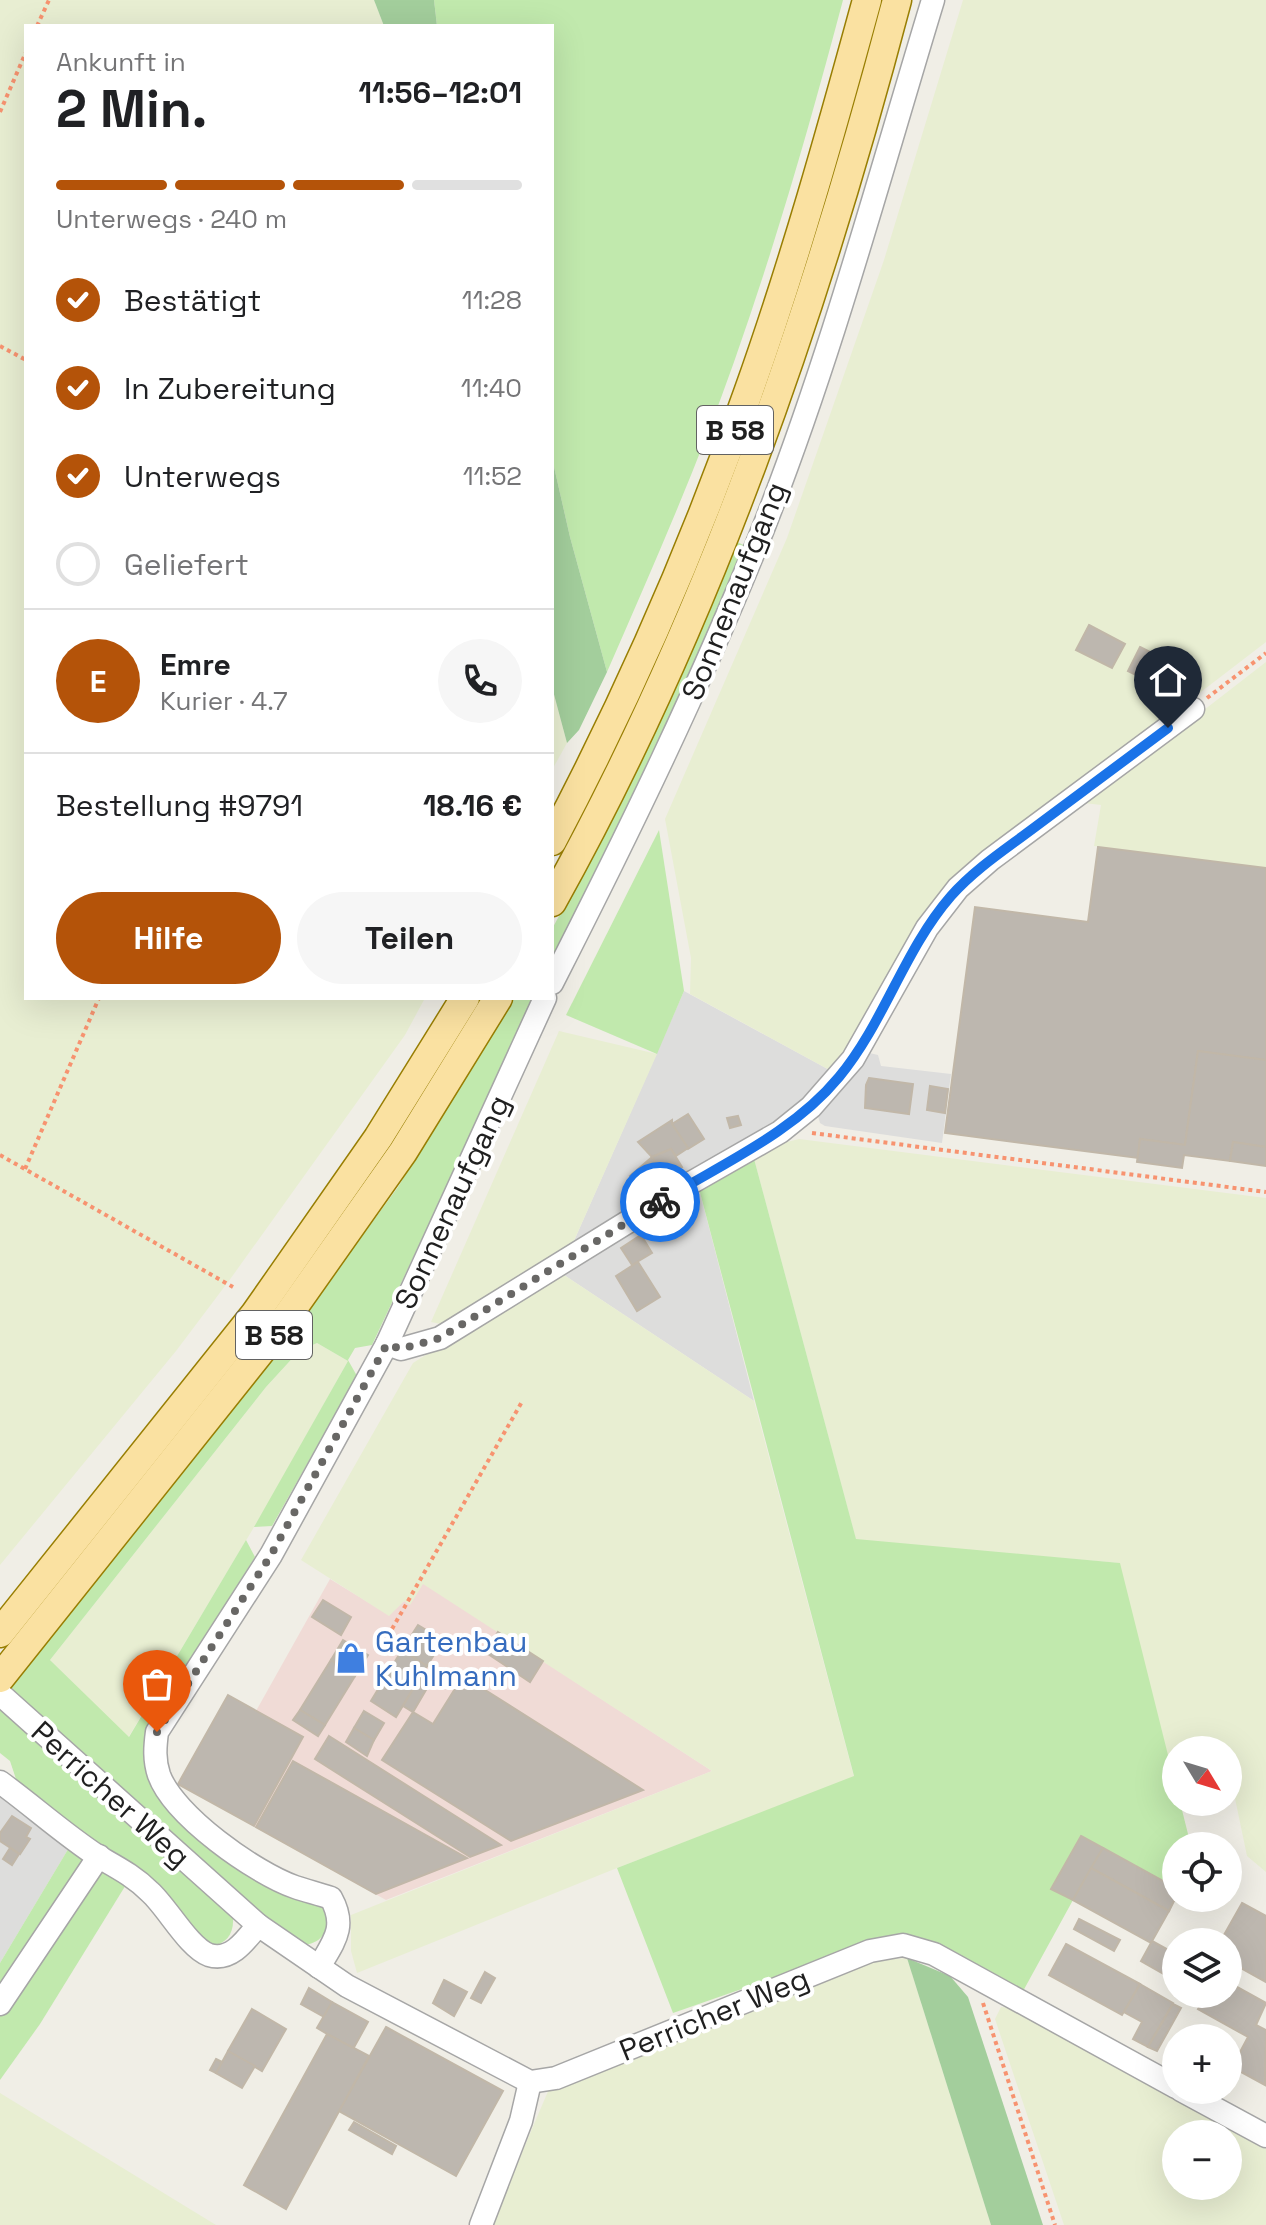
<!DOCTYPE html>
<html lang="de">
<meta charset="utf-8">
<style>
body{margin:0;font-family:"Space Grotesk",sans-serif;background:#f6f6f6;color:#202124;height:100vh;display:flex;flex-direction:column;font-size:30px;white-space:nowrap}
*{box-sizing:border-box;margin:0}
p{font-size:26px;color:#757577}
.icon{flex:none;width:44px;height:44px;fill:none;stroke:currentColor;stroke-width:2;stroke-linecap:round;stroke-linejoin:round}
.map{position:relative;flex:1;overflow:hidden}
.side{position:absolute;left:24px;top:24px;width:530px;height:976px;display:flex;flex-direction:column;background:#fff;border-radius:0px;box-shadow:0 8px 32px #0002}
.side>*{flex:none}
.needle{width:52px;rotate:128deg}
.buttons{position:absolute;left:1162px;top:1736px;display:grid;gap:16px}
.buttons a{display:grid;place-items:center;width:80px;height:80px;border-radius:50%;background:#fff;box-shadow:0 8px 32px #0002;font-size:40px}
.pin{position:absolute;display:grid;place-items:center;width:68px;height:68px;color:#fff;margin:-82px -34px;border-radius:50% 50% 50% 0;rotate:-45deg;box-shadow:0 0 8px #0007}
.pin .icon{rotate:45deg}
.courier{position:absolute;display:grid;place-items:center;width:80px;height:80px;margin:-40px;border:6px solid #1a73e8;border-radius:50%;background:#fff;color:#222;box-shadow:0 2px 10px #0007}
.summary em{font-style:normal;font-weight:600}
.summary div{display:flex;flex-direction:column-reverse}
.summary{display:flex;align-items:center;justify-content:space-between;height:136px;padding:0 32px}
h1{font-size:52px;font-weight:600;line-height:60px}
.bar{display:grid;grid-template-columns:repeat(4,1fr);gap:12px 8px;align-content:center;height:96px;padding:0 32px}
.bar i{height:10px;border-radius:6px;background:#e0e0e0}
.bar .current{background:#b45309}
.bar p{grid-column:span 4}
.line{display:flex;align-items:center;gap:20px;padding:0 32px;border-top:2px solid #e0e0e0}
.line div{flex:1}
.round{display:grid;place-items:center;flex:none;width:84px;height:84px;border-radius:42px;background:#f6f6f6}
ol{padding:0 32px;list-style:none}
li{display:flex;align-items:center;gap:24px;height:88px}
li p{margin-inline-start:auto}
li .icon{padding:8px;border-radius:50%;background:#b45309;color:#fff;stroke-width:4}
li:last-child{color:#757577}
li i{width:44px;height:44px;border:4px solid #e0e0e0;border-radius:50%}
.primary-button{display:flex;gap:16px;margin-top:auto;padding:16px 32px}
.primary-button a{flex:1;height:92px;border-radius:48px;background:#b45309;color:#fff;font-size:32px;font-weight:600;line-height:92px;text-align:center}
.primary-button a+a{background:#f6f6f6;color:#202124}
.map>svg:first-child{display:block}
.residential{fill:#dddddc}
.commercial{fill:#f0dbd6}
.farmland{fill:#e8eed2;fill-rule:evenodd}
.grass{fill:#c1e9ad}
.forest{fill:#a3ce9c}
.building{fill:#bdb7af;stroke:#c1b7a8;stroke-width:2}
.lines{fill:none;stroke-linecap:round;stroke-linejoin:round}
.minor-casing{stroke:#a6a6a6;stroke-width:25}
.major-casing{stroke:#987e03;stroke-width:31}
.path{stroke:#f79370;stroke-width:4;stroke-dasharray:4 4;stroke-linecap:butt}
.minor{stroke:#fff;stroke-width:22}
.major{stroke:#fae1a1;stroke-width:28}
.done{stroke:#686765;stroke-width:8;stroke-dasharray:0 14.4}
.route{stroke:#1a73e8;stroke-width:10}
.labels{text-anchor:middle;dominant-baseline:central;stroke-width:8;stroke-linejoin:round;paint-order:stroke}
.shield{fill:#fff;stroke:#626262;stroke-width:2}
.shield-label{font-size:28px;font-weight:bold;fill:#1f1f1f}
.street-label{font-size:30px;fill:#1f1f1f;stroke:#fff}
.shop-label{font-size:30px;fill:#366cbe;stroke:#fff;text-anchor:start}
</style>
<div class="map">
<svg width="1266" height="2225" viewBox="0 0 1266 2225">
<rect width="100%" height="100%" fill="#f0eee6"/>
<g class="residential">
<polygon points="684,991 835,1073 775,1125 570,1250"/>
<polygon points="865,1052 878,1055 881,1066 951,1074 942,1143 825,1126 820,1123 817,1113"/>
<polygon points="698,1185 754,1401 558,1271"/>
<polygon points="0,1795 70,1846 0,1963"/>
</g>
<polygon class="commercial" points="330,1579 389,1615 404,1601 410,1604 423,1583 712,1771 386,1900 178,1784 256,1711"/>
<g class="farmland">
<polygon points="0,0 374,0 384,26 26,26 26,998 425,998 405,1035 231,1278 176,1351 0,1565"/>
<polygon points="963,0 1266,0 1266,642 956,880 835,1073 690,994 691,958 665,819 787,538 884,260"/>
<polygon points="1266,662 1266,868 1094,846 1101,805 1084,803"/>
<polygon points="552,687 567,743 552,770"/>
<polygon points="559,1031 657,1054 573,1243 446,1325 431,1322"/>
<polygon points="799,1139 1266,1198 1266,1872 1247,1856 1232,1784 1228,1784 1228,1750 1176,1750 1176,1788 1119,1563 856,1540 753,1155 771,1146"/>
<polygon points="558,1271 754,1401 854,1777 617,1868 357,1973 351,1951 351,1915 712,1771 423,1584 410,1605 404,1601 389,1616 301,1560 413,1363"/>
<polygon points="317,1343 348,1361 269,1502 128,1738 50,1660 266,1387 299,1351"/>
<polygon points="907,1958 991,2225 491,2225 549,2089 869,1961"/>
<path d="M1001,2007L1014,2008L1266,2149V2225H1064L995,2019ZM1176,2134H1228V2186H1176Z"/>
<polygon points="0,2093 216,2225 0,2225"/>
</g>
<g class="grass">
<path d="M434,0H843C811,121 776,243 734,362C697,467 652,569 607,672L570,537L552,458V26H437Z"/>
<polygon points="737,542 746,546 644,777 552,963 552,929 601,838 697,635"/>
<polygon points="659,830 684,991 657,1054 566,1015"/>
<path d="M514,998H535L372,1345L355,1348L348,1360L357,1376L272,1526L254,1527L348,1361L317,1343L299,1351L266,1387L50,1660L129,1737L246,1540L255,1557L149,1728L144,1757L146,1769L218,1854L249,1877L277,1892L321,1904L328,1911C328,1933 323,1943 300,1946L266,1921L9,1687L273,1358L398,1187Z"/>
<polygon points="753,1155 856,1539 1120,1563 1176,1787 1176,1802 1180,1802 1191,1846 1176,1846 1176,1888 1081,1836 1052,1888 1073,1900 1022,1993 868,1945 673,2013 617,1868 854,1776 698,1185"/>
<path d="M0,1708L233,1918C234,1934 226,1944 211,1946L20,1791L10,1761L0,1753Z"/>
<polygon points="70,1846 86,1862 0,1996 0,1963"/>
<polygon points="104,1859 132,1875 40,2024 0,2080 0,2015"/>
</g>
<g class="forest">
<polygon points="374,0 434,0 437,26 384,26"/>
<polygon points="552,458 570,537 607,672 579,730 567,743 552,687"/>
<polygon points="907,1958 950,1976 968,1997 1043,2225 991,2225"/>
</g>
<g class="building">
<polygon points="1089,625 1125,644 1112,668 1076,650"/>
<polygon points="1140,647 1154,654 1142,678 1128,671"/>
<polygon points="1098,847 1266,868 1266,1060 1198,1051 1185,1145 1140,1139 1138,1158 945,1133 975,907 1088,922"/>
<polygon points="1198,1051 1266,1060 1266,1147 1233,1142 1230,1161 1184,1155 1182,1168 1137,1162 1140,1139 1185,1145"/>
<polygon points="869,1078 913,1084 909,1114 865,1108 866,1085"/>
<polygon points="930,1086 948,1089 945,1113 927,1110"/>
<polygon points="688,1114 704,1139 688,1149 672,1124"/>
<polygon points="738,1116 741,1125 730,1128 727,1118"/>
<polygon points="672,1120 672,1124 688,1148 676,1156 671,1149 652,1157 638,1142"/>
<polygon points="1233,1142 1266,1147 1266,1166 1230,1161"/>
<polygon points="671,1149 682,1167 676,1170 678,1173 659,1185 652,1173 659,1169 652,1157"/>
<polygon points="652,1157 659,1169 652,1173 659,1185 641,1194 630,1176"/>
<polygon points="641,1235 652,1253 632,1265 621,1248"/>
<polygon points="638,1262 660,1297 637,1311 616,1276"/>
<polygon points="323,1600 351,1617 341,1635 312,1617"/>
<polygon points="418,1625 443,1640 427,1666 402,1650"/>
<polygon points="498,1632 543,1661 530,1682 485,1652"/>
<polygon points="343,1640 368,1655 355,1676 331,1660"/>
<polygon points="402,1650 427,1666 396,1717 371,1701"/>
<polygon points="331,1660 355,1676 325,1725 300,1710"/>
<polygon points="463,1676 643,1790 511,1841 382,1760 413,1712 433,1724"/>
<polygon points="420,1677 430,1683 413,1712 403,1706"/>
<polygon points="228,1695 303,1737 254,1826 178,1784"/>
<polygon points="300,1710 325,1725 318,1736 293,1720"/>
<polygon points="364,1711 384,1723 374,1740 354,1728"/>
<polygon points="354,1728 374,1740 367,1756 346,1742"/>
<polygon points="329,1736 501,1845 470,1857 315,1759"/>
<polygon points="293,1761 467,1858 376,1894 256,1827"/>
<polygon points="12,1816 31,1828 26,1837 30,1839 20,1854 0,1841 0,1833"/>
<polygon points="1081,1836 1103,1848 1073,1900 1051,1889"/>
<polygon points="10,1848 19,1854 12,1865 3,1859"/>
<polygon points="1103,1848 1176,1888 1176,1897 1169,1911 1091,1868"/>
<polygon points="1091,1868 1169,1911 1151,1943 1073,1900"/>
<polygon points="1242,1903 1266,1916 1266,1982 1228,1961 1228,1942 1220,1942"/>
<polygon points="1079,1919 1120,1940 1114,1951 1074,1929"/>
<polygon points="1152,1941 1176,1954 1176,1961 1167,1976 1141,1961"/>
<polygon points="1066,1944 1140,1984 1122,2015 1049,1975"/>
<polygon points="485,1972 495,1978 481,2003 471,1998"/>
<polygon points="444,1980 467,1992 454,2016 433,2003"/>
<polygon points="1228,1982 1266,2003 1256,2025 1266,2030 1265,2085 1232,2067 1248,2037 1198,2009 1205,1997 1200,1994 1228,1994"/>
<polygon points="1140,1984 1173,2003 1148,2047 1133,2039 1142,2022 1124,2012"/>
<polygon points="309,1988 332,2002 324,2017 301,2004"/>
<polygon points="332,2002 368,2022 353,2049 317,2028"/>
<polygon points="1173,2004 1181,2008 1157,2051 1148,2047"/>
<polygon points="252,2009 286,2029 262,2071 228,2051"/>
<polygon points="386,2027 503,2091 456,2176 339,2111"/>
<polygon points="327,2034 369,2056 286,2209 244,2185"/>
<polygon points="228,2051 255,2066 242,2088 216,2073"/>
<polygon points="216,2059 222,2062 216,2073 210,2070"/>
<polygon points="354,2122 396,2146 392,2154 349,2130"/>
</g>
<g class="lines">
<defs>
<g id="minor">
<path d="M552,983C628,834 701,684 763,529C831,357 879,177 933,0"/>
<polyline points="387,1344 401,1349 440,1338 689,1184 780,1132 811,1107 853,1059 927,928 958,888 990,860 1193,709"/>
<polyline points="0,1694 258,1925"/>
<path d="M0,1782C33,1806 65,1835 99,1857C118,1868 134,1876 150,1892C167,1907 189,1948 209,1955C231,1962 246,1940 258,1925L347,1986L530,2082L556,2078L870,1951L903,1945L934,1954L1176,2087"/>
<path d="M319,1967C334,1941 347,1927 331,1898C319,1894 307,1891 295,1887C255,1873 174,1816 159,1775C154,1760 155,1747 157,1732L271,1555L387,1344L545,998"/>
<polyline points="0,2004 99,1856"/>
<polyline points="1181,2090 1266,2136"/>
<polyline points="481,2225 521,2121 530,2082"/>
</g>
<g id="major">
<path d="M552,841C628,697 694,547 748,393C794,264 831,132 867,0"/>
<path d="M552,902C709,620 815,312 897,0"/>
<polyline points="0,1633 255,1314 378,1138 465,998"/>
<polyline points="0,1678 276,1332 403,1152 498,998"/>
</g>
</defs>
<use href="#minor" class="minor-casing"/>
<use href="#major" class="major-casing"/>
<g class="path">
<polyline points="37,26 49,0"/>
<polyline points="0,112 26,52"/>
<polyline points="0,346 26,360"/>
<polyline points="1207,698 1266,653"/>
<polyline points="812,1133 1266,1192"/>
<polyline points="0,1155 233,1287"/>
<polyline points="25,1169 99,998"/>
<polyline points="392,1629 523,1400"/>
<polyline points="983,2003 1055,2225"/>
</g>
<use href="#minor" class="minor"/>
<use href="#major" class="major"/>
</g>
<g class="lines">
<polyline class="done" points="157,1732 271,1555 387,1344 401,1349 440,1338 660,1202"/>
<path class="route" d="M660,1202C721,1164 792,1134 839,1077C884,1023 904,950 951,896C974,870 1003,851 1031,830C1076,796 1122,762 1168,728"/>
</g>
<defs>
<symbol id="shop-bare" viewBox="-9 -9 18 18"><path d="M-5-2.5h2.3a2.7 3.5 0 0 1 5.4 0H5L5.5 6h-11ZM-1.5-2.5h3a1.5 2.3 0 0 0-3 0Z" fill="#3f7fe0" stroke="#fff" stroke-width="2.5" paint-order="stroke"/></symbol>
</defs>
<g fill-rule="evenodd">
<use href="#shop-bare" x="329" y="1636" width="44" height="44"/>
</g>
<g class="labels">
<g class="shield">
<rect x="697" y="406" width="76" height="48" rx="6"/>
<rect x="236" y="1311" width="76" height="48" rx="6"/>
</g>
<g class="shield-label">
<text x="735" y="430">B 58</text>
<text x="274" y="1335">B 58</text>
</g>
<g class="street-label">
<text transform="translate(734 591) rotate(-68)">Sonnenaufgang</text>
<text transform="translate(452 1202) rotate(-65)">Sonnenaufgang</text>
<text transform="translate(111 1794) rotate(42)">Perricher Weg</text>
<text transform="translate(714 2014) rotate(-22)">Perricher Weg</text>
</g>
<g class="shop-label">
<text x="375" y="1641">Gartenbau<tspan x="375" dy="34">Kuhlmann</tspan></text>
</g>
</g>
</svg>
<div class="buttons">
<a><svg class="needle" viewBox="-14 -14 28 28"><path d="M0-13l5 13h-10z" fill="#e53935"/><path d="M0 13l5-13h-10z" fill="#757577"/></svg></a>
<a><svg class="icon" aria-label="locate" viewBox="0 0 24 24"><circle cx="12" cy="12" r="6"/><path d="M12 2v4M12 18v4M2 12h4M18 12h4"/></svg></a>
<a><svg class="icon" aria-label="layers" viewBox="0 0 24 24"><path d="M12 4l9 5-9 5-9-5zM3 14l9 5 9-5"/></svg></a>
<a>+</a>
<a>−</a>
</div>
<div class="pin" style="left:157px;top:1732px;background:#ea580c"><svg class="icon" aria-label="bag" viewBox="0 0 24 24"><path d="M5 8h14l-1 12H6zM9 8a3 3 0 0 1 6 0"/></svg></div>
<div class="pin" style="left:1168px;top:728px;background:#1f2937"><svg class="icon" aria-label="home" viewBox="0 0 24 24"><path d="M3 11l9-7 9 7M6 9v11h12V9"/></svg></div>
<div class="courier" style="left:660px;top:1202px"><svg class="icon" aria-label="bike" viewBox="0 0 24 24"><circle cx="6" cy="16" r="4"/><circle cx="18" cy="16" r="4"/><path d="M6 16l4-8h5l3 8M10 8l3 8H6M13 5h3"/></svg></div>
<section class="side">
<div class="summary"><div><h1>2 Min.</h1><p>Ankunft in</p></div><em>11:56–12:01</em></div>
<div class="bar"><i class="current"></i><i class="current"></i><i class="current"></i><i></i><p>Unterwegs · 240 m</p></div>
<ol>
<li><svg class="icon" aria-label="check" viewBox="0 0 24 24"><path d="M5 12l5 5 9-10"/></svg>Bestätigt<p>11:28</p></li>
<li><svg class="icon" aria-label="check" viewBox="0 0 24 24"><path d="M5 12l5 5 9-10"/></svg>In Zubereitung<p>11:40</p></li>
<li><svg class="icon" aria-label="check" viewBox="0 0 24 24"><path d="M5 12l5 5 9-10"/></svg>Unterwegs<p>11:52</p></li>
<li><i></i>Geliefert</li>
</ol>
<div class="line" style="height:144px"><b class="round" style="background:#b45309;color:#fff">E</b><div><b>Emre</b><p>Kurier · 4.7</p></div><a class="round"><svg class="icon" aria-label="phone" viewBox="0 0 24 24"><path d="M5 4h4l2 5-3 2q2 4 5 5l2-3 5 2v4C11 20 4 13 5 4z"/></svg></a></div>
<div class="line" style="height:104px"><div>Bestellung #9791</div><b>18.16 €</b></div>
<div class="primary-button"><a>Hilfe</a><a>Teilen</a></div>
</section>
</div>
